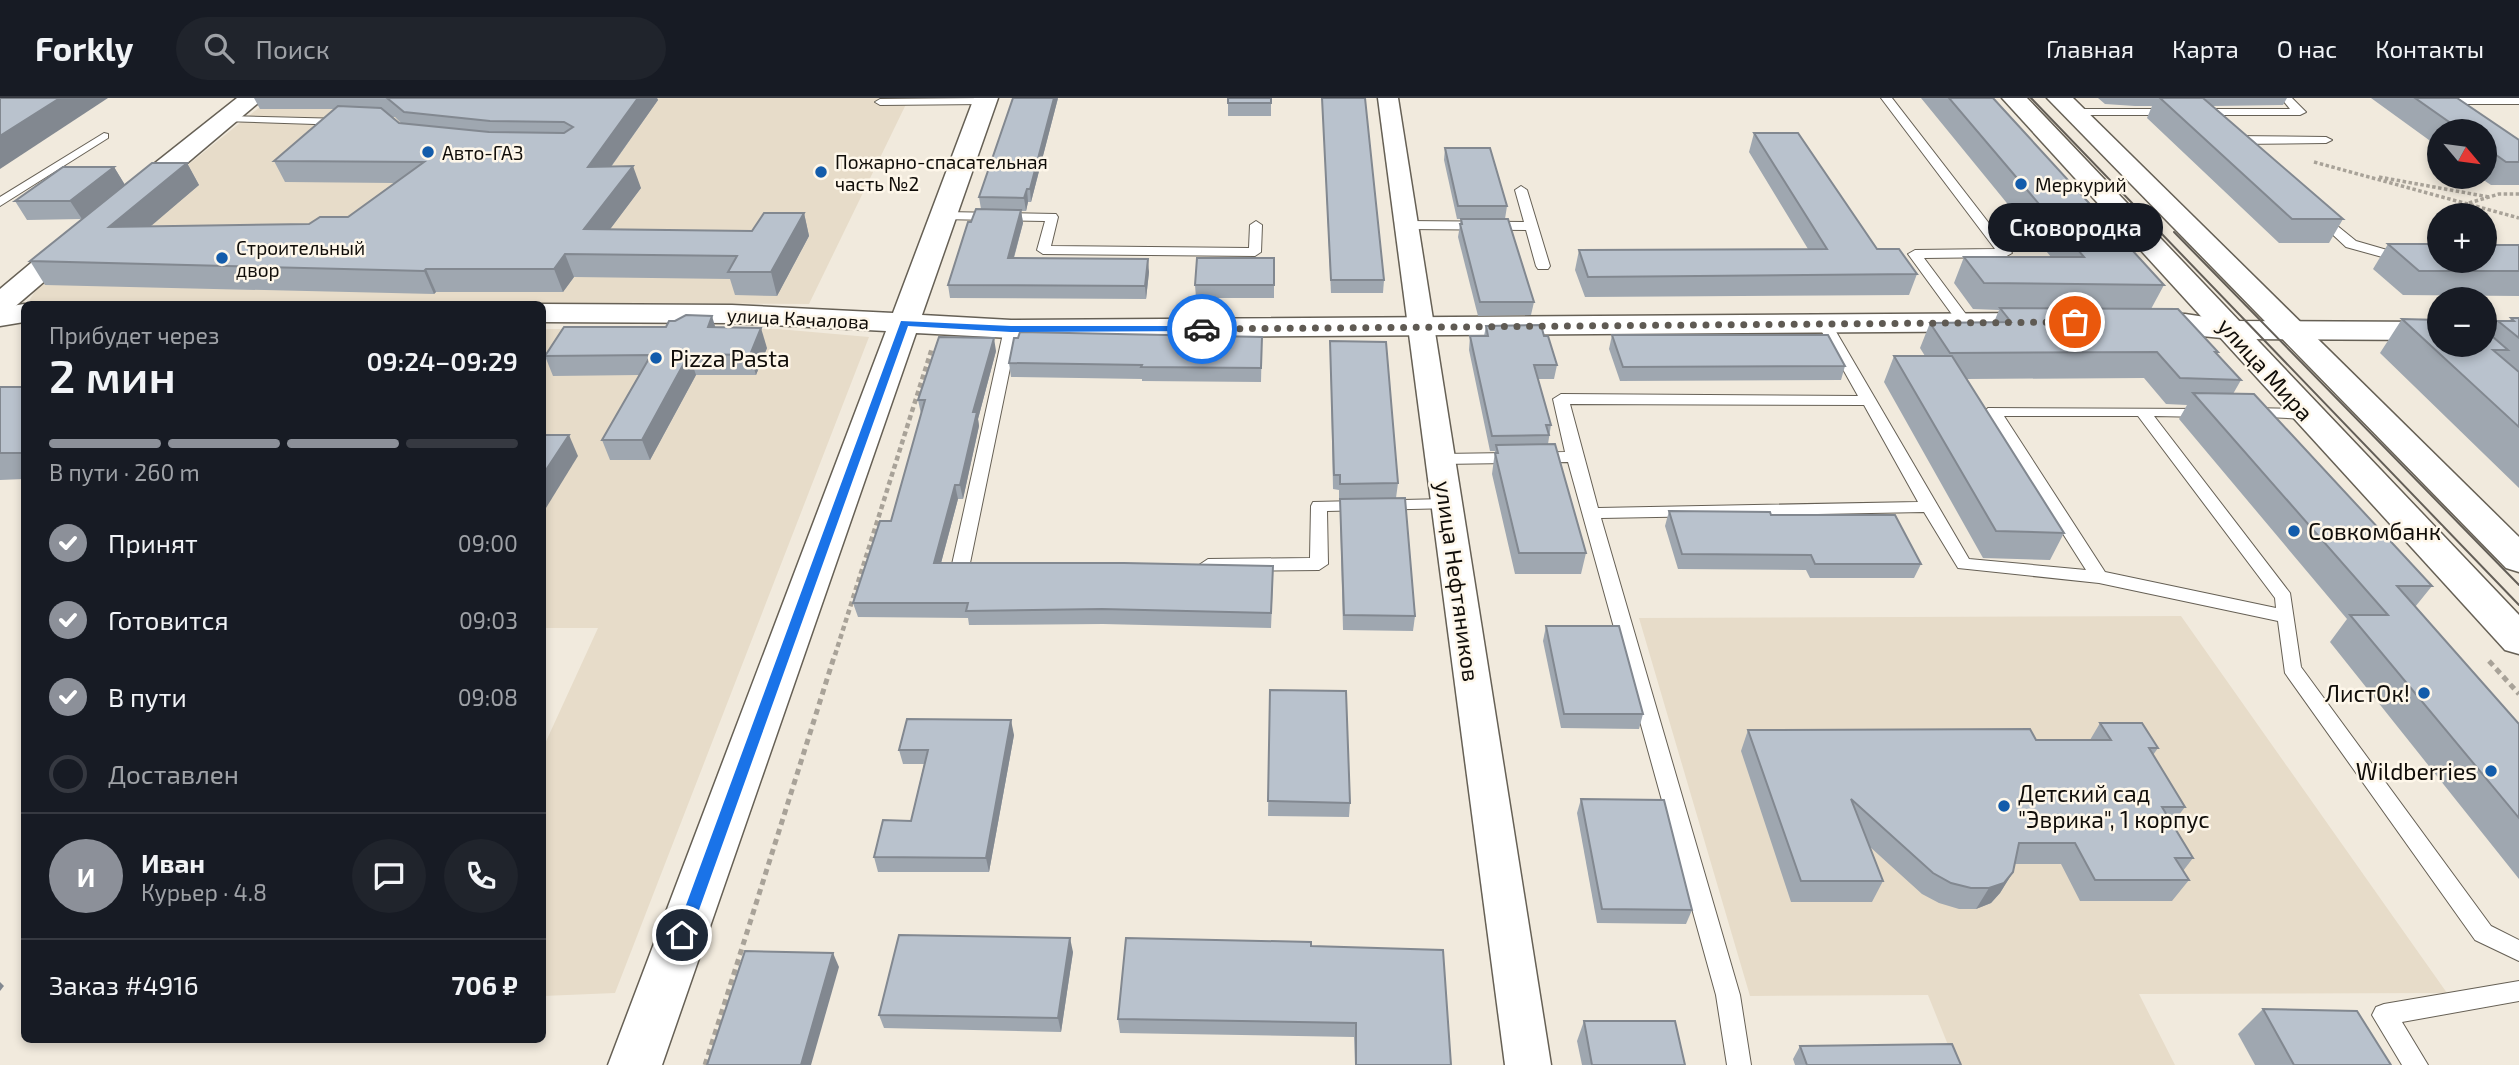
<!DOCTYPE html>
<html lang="ru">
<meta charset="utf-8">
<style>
body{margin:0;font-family:"Exo 2",sans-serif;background:#20242c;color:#f1f3f6;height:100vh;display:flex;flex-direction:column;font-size:26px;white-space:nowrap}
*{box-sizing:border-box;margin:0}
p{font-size:23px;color:#9ea1a6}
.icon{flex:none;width:38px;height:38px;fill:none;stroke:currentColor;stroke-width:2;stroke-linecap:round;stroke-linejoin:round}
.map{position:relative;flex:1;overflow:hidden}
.details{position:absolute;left:21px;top:203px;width:525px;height:742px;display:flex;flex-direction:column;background:#171b24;border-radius:10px;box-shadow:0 4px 10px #0003}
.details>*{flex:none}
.needle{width:46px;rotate:119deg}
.controls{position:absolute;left:2427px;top:21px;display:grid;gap:14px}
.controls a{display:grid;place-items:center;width:70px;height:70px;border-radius:50%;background:#171b24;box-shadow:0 4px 10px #0003;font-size:35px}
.pin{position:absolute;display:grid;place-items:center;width:60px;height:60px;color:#fff;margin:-30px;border:4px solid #fff;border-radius:50%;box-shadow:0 2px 7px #0007}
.courier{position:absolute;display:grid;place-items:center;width:70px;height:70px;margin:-35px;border:5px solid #1a73e8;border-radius:50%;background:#fff;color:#222;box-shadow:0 2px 9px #0007}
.bubble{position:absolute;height:49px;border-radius:24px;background:#171b24;box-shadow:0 4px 10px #0003;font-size:23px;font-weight:600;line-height:49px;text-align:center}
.summary em{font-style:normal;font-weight:600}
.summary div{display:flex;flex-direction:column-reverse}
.summary{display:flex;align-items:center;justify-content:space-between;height:119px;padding:0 28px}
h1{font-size:46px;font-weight:600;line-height:52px}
.bar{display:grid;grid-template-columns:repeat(4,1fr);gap:10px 7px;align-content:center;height:84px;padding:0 28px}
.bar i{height:9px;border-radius:5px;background:#363941}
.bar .current{background:#8c9099}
.bar p{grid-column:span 4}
.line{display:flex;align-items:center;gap:18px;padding:0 28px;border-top:2px solid #363941}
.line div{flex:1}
.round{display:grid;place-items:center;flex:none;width:74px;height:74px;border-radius:37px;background:#20242c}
ol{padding:0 28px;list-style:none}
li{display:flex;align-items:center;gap:21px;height:77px}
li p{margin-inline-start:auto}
li .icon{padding:7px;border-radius:50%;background:#8c9099;color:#fff;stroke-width:4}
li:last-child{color:#9ea1a6}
li i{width:38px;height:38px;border:4px solid #363941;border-radius:50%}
header{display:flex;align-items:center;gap:42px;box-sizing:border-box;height:98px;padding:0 35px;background:#171b24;border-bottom:2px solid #363941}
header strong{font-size:33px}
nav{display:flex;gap:38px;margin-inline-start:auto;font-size:24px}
.search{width:490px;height:63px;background:#20242c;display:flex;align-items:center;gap:18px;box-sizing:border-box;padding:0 24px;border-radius:38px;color:#9ea1a6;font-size:26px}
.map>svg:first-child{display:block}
.built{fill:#e7dcc9}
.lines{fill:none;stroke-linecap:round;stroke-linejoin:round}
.service-casing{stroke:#666055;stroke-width:2}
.minor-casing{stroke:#666055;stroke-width:3}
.tertiary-casing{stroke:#666055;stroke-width:3}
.secondary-casing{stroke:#666055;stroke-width:3}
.path-far2{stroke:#a8a298;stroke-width:3.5;stroke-dasharray:3.5 2.5;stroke-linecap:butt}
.path-far1{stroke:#a8a298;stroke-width:4.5;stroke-dasharray:5 3.5;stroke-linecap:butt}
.path{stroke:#a8a298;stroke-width:5;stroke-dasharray:6 4.5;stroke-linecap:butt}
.service{fill:#fff;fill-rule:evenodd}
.minor{fill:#fff;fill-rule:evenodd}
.tertiary{fill:#fff;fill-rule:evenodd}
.secondary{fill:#fff;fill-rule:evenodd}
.tram{stroke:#635e57;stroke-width:2}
.wall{fill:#9fa7b0;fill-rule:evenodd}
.shaded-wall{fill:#828890}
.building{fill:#b9c2cd;stroke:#828890;stroke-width:2}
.route{fill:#1a73e8}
.done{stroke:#5f5a53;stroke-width:7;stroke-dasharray:0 12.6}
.poi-dot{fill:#135cab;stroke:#fef7ea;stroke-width:2.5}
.labels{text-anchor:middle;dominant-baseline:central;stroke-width:5;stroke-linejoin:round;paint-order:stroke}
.far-poi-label{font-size:19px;fill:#100d09;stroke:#fef7ea;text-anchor:start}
.far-street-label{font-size:19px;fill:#100d09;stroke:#fef7ea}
.poi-label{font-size:23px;fill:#100d09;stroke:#fef7ea;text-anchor:start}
.street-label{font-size:23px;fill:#100d09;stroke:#fef7ea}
</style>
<header>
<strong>Forkly</strong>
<div class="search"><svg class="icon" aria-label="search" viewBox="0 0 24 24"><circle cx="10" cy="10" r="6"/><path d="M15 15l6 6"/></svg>Поиск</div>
<nav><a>Главная</a><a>Карта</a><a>О нас</a><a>Контакты</a></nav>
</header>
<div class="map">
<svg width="2519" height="967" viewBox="0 0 2519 967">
<rect width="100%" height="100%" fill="#f1eadd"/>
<g class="built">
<polygon points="271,0 909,0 809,206 29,203 38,188"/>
<polygon points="542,231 778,231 869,239 615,895 543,898 543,650 598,530 543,530"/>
<polygon points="2181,518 2447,895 2139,896 2175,967 1956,967 1928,897 1750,898 1639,520"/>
</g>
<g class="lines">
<defs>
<g id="service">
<polygon points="986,0 990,3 985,6 880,7 875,4 880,1"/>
<polygon points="1881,0 1892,0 2012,155 2005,159 1924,160 1971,223 1969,226 1959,226 1908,156 1915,152 1995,151"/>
<polygon points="2281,0 2292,0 2306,14 2300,17 2073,17 2067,14 2073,11 2290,11"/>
<polygon points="2438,0 2519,0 2519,6 2439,6 2434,3"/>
<polygon points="226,18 345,21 351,24 345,27 222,23 220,21"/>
<polygon points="104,35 108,36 108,40 0,108 0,99"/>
<polygon points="2233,38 2326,39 2332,42 2326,45 2235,46 2227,41"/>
<polygon points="1521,88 1527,92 1550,168 1548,171 1538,171 1536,168 1526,132 1407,131 1401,127 1407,123 1524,124 1515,92"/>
<polygon points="2319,113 2356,143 2394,154 2440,154 2440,162 2393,162 2346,149 2315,120 2315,114"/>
<polygon points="944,114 1056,116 1058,119 1051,148 1249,150 1250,127 1256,123 1262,127 1261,154 1255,158 1043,156 1037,152 1045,123 940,121 938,118"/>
<path d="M1824,221L1831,225L1969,461L2086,472L1985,313L1988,310L2210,311L2213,314L2210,317L2205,319L2154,318L2290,495L2301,569L2491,828L2519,842V863L2475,842L2285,575L2278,523L2099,485L1958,470L1924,414L1601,420L1740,897L1751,967H1727L1716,897L1568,364L1441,366L1433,361L1441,356L1565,354L1553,301L1561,296L1858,298L1817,225ZM1570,306L1864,307L1918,404L1598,410ZM2004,318H2138L2275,500L2276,510L2105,474Z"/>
<path d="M1011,227L1018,231L970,465L983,467L986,471C979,480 958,480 951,471L1004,231Z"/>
<polygon points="2250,310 2306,311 2314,316 2306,321 2245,318 2242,315"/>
<polygon points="1447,401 1455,406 1453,410 1327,413 1328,466 1319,472 1208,473 1199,467 1208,461 1310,460 1311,408 1313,404"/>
<polygon points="2519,883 2519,903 2402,924 2428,967 2402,967 2372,917 2376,909 2384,906"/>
</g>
<polygon id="minor" points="1378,0 1398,0 1551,967 1505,967"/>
<g id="tertiary">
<polygon points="974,0 998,0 922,217 1011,222 2046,215 2057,217 2061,224 2057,231 2046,233 1011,240 916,235 662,967 608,967 886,233 732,225 542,224 542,206 539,206 542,206 732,207 893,215"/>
<polygon points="24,206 27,206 24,224 0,228 0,210"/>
<polygon points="2141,215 2185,216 2232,223 2440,224 2440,242 2232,241 2130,231 2126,224 2130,217"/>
<rect x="2485" y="224" width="34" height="18"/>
</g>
<g id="secondary">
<polygon points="237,0 264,0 141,104 131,106 121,104 118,98 121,92"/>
<polygon points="2002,0 2027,0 2519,517 2519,556 2505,552"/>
<polygon points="2047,0 2073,0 2519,439 2519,474 2506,470"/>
<polygon points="78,132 88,134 92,140 88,146 11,212 0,215 0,191 68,134"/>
</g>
</defs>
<use href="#service" class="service-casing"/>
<use href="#minor" class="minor-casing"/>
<use href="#tertiary" class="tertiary-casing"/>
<use href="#secondary" class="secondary-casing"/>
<g class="path-far2">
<polyline points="2314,64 2519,120"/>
<polyline points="2379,79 2489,99"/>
<polyline points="2469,105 2499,96 2519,96"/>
</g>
<polyline class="path-far1" points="835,557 932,250"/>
<g class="path">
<polyline points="2489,563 2519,596"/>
<polyline points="705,967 835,556"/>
</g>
<use href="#service" class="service"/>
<use href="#minor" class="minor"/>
<use href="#tertiary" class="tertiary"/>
<use href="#secondary" class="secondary"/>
<g class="tram">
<polyline points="2031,0 2519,507"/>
<polyline points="2174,134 2519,487"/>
</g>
</g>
<g class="wall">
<path d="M254,0H657L658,2L611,69L641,90L610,131L752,133L804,115L809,138L777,198L735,197L730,181L574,179L563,194H436L434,196L45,187L30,163L82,121L27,122L15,103L114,69L125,87L187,65L199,87L150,128L309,126L348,119L394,85L285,84L274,63L336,11H260ZM392,19H395L402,26L399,25Z"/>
<polygon points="1058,0 1031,104 1028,104 1026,113 1021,113 1023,125 1014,160 1149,174 1146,201 950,200 948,187 971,124 981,111 979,99"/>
<rect x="1228" y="0" width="43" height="18"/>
<polygon points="1322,0 1384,182 1383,195 1331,195"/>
<polygon points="1921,0 1993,0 2164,187 2151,211 2218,254 2217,256 2241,282 2233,296 2432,488 2415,509 2519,626 2519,781 2330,544 2347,521 2179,321 2187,307 2166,306 2144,280 1966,281 2064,435 2050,462 1983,460 1884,284 1894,258 1925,258 1920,250 1930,225 1994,224 1999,212 1973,211 1954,185 1964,159 2051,159"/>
<polygon points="2098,0 2287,0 2283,7 2212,8 2343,121 2329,145 2279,145 2147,20 2152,8 2135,8 2105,6"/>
<polygon points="2371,0 2457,0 2519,42 2519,87 2491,87 2479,79 2485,79 2485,33 2440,33 2440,50"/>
<polygon points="1754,35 1877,151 1917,176 1909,197 1585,199 1575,172 1579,152 1808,151 1749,54"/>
<polygon points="1445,50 1507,108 1505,121 1457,121 1444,62"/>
<polygon points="1461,121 1534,204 1531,217 1478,218 1458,139"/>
<polygon points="2388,146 2519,147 2519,198 2403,197 2373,171"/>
<polygon points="1274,160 1274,200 1196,200 1195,187"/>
<polygon points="2511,220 2519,220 2519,390 2380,255 2402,221 2489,235 2498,223 2510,223"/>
<polygon points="675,223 716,229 767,250 756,277 696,277 650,362 610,362 602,342 639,277 553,278 545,258 666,229"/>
<polygon points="1486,228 1544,238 1557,267 1554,281 1538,281 1551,327 1548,346 1586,455 1581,476 1515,476 1492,376 1495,353 1490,353 1469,252 1470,238 1484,238"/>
<polygon points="1612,237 1845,268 1841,282 1620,283 1609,251"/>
<polygon points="1262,239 1261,284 1142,283 1142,281 1011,279 1009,265"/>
<polygon points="1330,243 1398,385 1396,400 1339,401 1339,392 1333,391"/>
<polygon points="996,253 978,321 979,328 963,401 958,401 941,465 1273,483 1271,530 1103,526 969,527 968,520 858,519 853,505 891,423 921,316 918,302"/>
<polygon points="0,289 24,289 24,381 0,382"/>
<polygon points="1340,401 1415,518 1413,533 1343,532 1340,415"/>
<polygon points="1669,413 1771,417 1921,466 1914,480 1810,480 1806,472 1678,471 1665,428"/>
<polygon points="1546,528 1643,616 1639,631 1561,630 1543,543"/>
<polygon points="1270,592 1350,705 1349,719 1268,718"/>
<polygon points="2100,625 2158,650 2153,657 2185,709 2172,726 2193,760 2183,773 2189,782 2172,803 2080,803 2061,766 2015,766 2013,774 2000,795 1991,805 1976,811 1959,811 1939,805 1922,796 1869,748 1883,783 1872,804 1791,804 1741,653 1748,632 2036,642 2090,642"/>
<polygon points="1014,637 989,774 878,774 874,759 911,723 924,666 903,666 899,652"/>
<polygon points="1581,701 1692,812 1686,826 1597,825 1577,715"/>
<polygon points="1311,848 1451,967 1355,967 1354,939 1120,935 1118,921"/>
<polygon points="1073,854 1061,934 884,930 879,917"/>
<polygon points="2263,911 2391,967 2255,967 2238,936"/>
<polygon points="1584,923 1685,967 1582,967 1577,943"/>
<polygon points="1800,948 1961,967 1795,967 1793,961"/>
</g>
<g class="shaded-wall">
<polygon points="60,0 108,0 0,71 0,38"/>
<polygon points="638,0 657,0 658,2 595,91 588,69"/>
<polygon points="1054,0 1058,0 1031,104 1030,91"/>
<polygon points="187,65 199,87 123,152 109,129"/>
<polygon points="633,68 641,90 593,154 584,131"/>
<polygon points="114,69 125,87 82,121 70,103"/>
<polygon points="1027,91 1028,104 1026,113 1024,100"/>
<polygon points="1021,112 1023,125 1010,173 1008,160"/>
<polygon points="804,115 809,138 777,198 771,174"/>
<polygon points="565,156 574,179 563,194 554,171"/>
<polygon points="1148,161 1149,174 1146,201 1145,188"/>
<polygon points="426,171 436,194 434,196 424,173"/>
<polygon points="712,218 718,238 708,229"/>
<polygon points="761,230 767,250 756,277 750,257"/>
<polygon points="994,240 996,253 978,321 979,328 963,401 960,387 973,314"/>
<polygon points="689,256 696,277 650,362 642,342"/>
<polygon points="569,337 578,358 546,410 542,403 542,378"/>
<polygon points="955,387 958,401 937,480 934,465"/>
<polygon points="1011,622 1014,637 989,774 986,760"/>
<polygon points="2013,774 2000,795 1991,805 1976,811 1989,790"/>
<polygon points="1070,840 1073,854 1061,934 1058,920"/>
<polygon points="833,855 839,869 811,967 801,967"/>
<polygon points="0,884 4,888 0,893"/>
</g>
<g class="building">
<polygon points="0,0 60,0 0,38"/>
<polygon points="387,0 638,0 588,69 633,68 584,131 752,133 764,115 804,115 771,174 728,174 737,158 565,156 554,171 426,171 424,173 30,163 152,65 187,65 109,129 309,126 320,119 348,119 424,64 274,63 338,8 381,10 399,25 489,34 564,35 573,29 564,24 490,23 404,14"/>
<polygon points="1013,0 1054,0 1030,91 1027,91 1024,100 979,99"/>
<rect x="1228" y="0" width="43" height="5"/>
<polygon points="1322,0 1365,0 1384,182 1331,182"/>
<polygon points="1949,0 1993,0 2164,187 1984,185 1964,159 2084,159"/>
<polygon points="2160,0 2203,0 2343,121 2292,121"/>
<polygon points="2415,0 2457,0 2519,42 2519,64 2506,64 2485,49 2485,33 2462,33"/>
<polygon points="1754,35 1798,35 1877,151 1899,151 1917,176 1588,179 1579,152 1827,151"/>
<polygon points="1445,50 1490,50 1507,108 1458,108"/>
<polygon points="63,69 114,69 70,103 15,103"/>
<polygon points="976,111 1021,112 1008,160 1148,161 1145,188 948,187 968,124 971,124"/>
<polygon points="1461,121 1508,121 1534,204 1480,204 1460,126 1462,126"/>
<polygon points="2388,146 2440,146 2440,163 2485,163 2485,147 2519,147 2519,173 2419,173"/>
<polygon points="1197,160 1274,160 1274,187 1195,187"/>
<polygon points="2000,210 2178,211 2218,254 2215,254 2241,282 2180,280 2157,254 1950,255 1930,225 2011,224"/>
<polygon points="686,217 712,218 708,229 761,230 750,257 689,256 642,342 602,342 651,257 545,258 564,229 666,229 669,223 675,223"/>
<polygon points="2511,220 2519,220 2519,240 2498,223 2514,223"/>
<polygon points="2402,221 2440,222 2440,247 2485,247 2485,232 2508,252 2493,252 2519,274 2519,329"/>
<polygon points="1541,227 1544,238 1548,238 1557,267 1534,267 1551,327 1546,327 1549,337 1492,338 1470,238 1488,238 1486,228"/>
<polygon points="1020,234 1262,239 1261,270 1141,269 1142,267 1009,265 1014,240 1018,240"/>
<polygon points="1612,237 1828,237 1845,268 1623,269"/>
<polygon points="939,239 994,240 973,314 977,314 960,387 955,387 934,465 1124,465 1273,468 1271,515 1102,511 966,513 968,505 853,505 880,423 891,423 925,302 918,302"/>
<polygon points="1330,243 1386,244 1398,385 1340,386 1340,377 1334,377"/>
<polygon points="1894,258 1952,258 2064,435 1996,433"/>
<rect x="0" y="289" width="24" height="66"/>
<polygon points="2193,295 2254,296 2432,488 2397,488 2519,626 2519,720 2350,517 2388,517"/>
<polygon points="542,337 569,337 542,378"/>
<polygon points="1555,346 1586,455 1519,455 1495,355 1498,355 1496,347"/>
<polygon points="1405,400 1415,518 1344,517 1340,401"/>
<polygon points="1669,413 1770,414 1771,417 1895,417 1921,466 1815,466 1811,457 1682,456"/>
<polygon points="1546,528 1619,528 1643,616 1564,616"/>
<polygon points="1270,592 1346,593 1350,705 1268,703"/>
<polygon points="907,621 1011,622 986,760 874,759 883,722 911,723 928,652 899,652"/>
<polygon points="2100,625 2142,625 2158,650 2149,650 2185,709 2162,709 2193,760 2175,760 2189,782 2095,782 2075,745 2019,745 2013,774 2004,785 1989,790 1971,790 1951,785 1933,775 1851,701 1883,783 1801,783 1748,632 2030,631 2036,642 2111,642"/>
<polygon points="1581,701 1664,702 1692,812 1602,811"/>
<polygon points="899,837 1070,840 1058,920 879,917"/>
<polygon points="1126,840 1311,844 1311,848 1443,852 1451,967 1356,967 1356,925 1118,921"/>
<polygon points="745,853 833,855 801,967 707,967"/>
<polygon points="2263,911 2357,913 2391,967 2294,967"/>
<polygon points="1584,923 1675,923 1685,967 1592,967"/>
<polygon points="1952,946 1961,967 1807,967 1800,948"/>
</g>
<polygon class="route" points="901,223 1011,228 1202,228 1206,231 1202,233 1011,234 908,228 690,837 682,843 675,837"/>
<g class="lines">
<polyline class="done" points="1202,231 2075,224"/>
</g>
<g class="poi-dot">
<circle cx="428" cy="54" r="7"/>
<circle cx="821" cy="74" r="7"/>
<circle cx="2021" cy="86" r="7"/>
<circle cx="222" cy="160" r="7"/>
<circle cx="656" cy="260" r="7"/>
<circle cx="2294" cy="433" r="7"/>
<circle cx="2424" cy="595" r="7"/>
<circle cx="2491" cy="673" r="7"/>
<circle cx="2004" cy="708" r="7"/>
</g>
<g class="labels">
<g class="far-poi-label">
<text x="442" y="54">Авто-ГАЗ</text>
<text x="835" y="63">Пожарно-спасательная<tspan x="835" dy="22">часть №2</tspan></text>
<text x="2035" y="86">Меркурий</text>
<text x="236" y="149">Строительный<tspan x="236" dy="22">двор</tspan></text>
</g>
<g class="far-street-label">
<text transform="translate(798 220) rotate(3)">улица Качалова</text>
</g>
<g class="poi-label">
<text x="670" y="260">Pizza Pasta</text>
<text x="2308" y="433">Совкомбанк</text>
<text x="2410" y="595" text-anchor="end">ЛистОк!</text>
<text x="2477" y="673" text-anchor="end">Wildberries</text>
<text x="2018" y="695">Детский сад<tspan x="2018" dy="26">"Эврика", 1 корпус</tspan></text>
</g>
<g class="street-label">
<text transform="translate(2266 271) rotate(48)">улица Мира</text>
<text transform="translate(1458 483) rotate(82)">улица Нефтяников</text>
</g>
</g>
</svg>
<div class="controls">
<a><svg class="needle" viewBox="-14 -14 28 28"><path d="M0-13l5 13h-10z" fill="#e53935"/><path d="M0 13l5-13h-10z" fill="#9ea1a6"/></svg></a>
<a>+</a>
<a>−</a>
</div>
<div class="pin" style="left:2075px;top:224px;background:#ea580c"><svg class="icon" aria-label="bag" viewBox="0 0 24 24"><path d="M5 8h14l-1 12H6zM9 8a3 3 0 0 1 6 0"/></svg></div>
<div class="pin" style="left:682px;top:837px;background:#1f2937"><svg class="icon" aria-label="home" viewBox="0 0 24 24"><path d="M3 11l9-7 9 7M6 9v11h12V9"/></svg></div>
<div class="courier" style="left:1202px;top:231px"><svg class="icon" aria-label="car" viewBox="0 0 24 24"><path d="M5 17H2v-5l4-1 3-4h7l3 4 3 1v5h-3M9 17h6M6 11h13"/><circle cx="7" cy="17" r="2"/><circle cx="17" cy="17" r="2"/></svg></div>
<div class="bubble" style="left:1988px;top:105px;width:175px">Сковородка</div>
<section class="details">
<div class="summary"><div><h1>2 мин</h1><p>Прибудет через</p></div><em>09:24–09:29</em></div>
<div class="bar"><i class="current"></i><i class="current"></i><i class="current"></i><i></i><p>В пути · 260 m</p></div>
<ol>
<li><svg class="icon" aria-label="check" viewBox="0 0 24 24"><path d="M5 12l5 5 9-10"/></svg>Принят<p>09:00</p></li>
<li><svg class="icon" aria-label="check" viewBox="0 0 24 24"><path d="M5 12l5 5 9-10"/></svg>Готовится<p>09:03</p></li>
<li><svg class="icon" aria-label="check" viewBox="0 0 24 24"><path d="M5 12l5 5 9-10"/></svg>В пути<p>09:08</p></li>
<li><i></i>Доставлен</li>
</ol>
<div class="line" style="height:126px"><b class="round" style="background:#8c9099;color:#fff">И</b><div><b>Иван</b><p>Курьер · 4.8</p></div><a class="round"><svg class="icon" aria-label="chat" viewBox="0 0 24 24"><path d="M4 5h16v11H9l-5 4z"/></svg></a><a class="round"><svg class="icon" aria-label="phone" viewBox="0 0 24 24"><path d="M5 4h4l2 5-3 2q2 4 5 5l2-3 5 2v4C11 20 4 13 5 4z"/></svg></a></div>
<div class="line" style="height:91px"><div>Заказ #4916</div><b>706 ₽</b></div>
</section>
</div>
